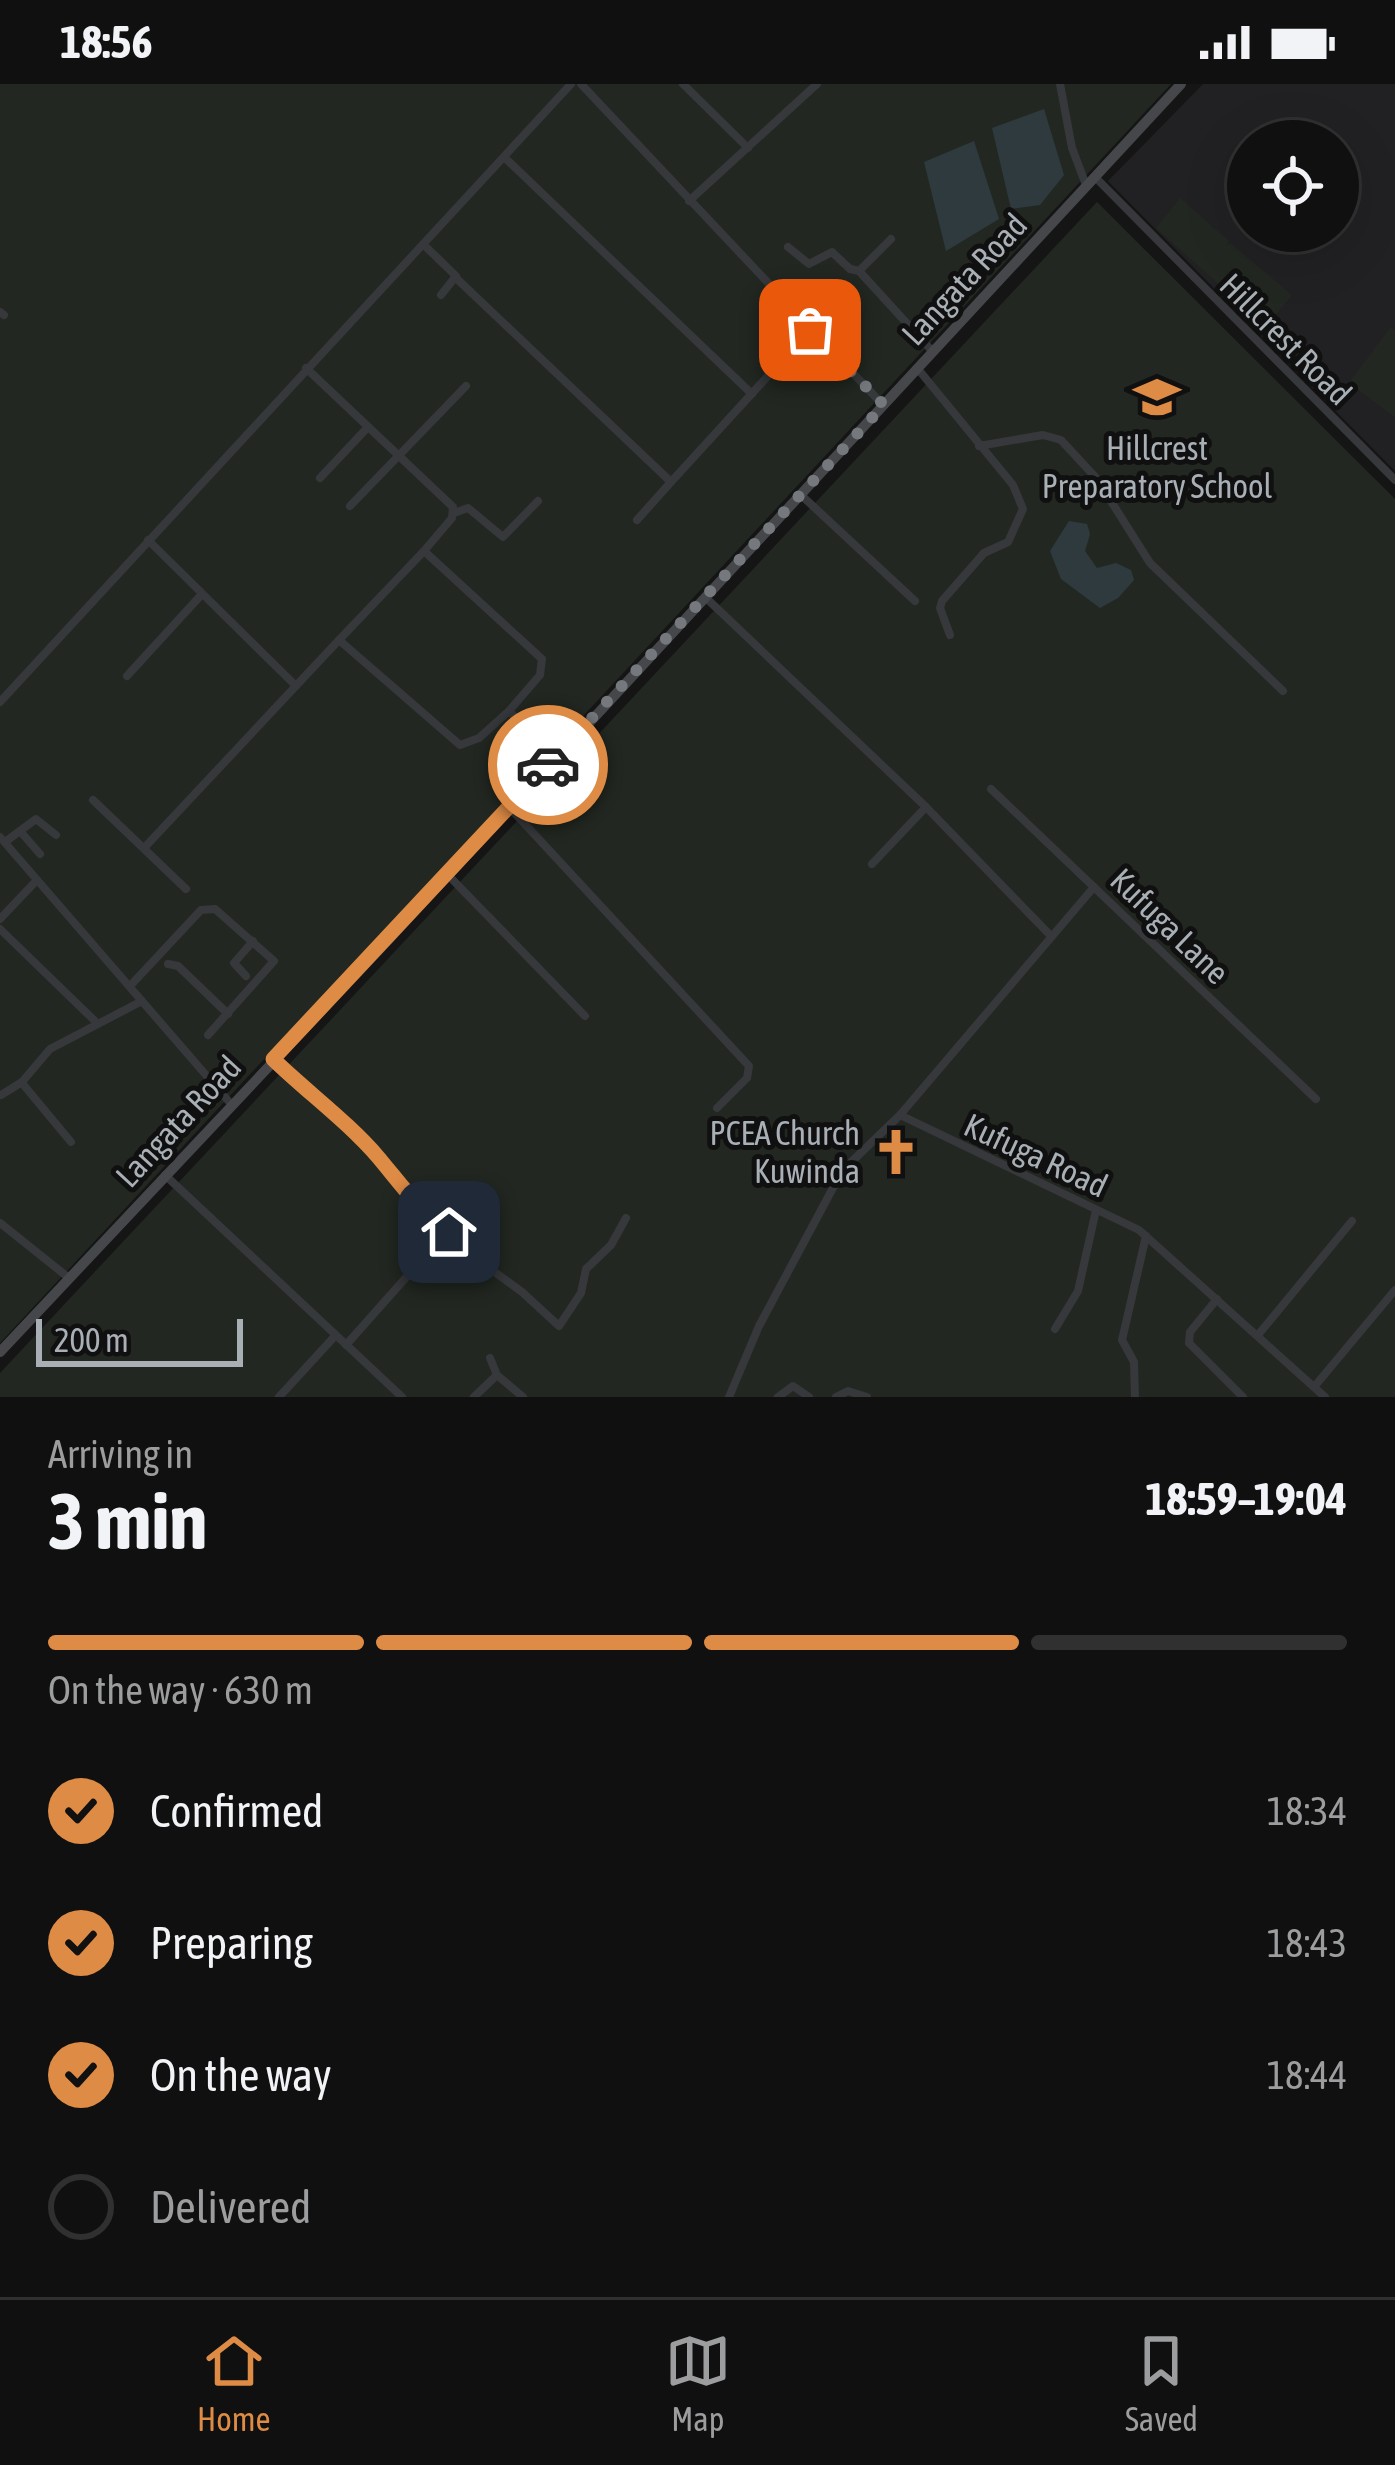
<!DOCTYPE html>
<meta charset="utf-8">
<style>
body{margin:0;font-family:"Asap Condensed",sans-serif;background:#1e1e1e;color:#f1f3f6;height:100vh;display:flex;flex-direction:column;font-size:45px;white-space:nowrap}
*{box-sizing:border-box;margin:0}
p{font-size:39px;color:#9c9d9f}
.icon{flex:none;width:66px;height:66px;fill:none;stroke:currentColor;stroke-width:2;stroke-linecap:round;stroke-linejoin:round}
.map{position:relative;height:1313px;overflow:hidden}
.side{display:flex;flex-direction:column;background:#101010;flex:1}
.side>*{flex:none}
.controls{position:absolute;left:1227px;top:36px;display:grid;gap:24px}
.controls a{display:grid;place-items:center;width:132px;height:132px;border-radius:50%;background:#101010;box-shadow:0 12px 48px #0002,0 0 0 3px #303030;font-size:60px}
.scale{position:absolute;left:36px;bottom:30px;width:207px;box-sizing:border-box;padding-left:12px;border:6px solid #a8afb5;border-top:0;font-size:33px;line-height:42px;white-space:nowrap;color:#a8afb5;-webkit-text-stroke:9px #101011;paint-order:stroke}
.pin{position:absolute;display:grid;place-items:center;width:102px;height:102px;color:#fff;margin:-51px;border-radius:24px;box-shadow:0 6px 18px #0006}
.courier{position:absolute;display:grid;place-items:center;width:120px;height:120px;margin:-60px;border:9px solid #de8b45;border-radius:50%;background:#fff;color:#222;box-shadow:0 3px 15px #0007}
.headline em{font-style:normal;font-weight:700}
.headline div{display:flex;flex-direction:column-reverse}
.headline{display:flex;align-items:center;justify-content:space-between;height:204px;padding:0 48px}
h1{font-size:78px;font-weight:700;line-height:90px}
.bar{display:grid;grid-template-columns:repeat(4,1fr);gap:18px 12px;align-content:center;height:144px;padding:0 48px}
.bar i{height:15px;border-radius:9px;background:#303030}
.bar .selected{background:#de8b45}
.bar p{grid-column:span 4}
ol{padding:0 48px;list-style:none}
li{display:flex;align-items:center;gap:36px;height:132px}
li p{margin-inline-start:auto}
li .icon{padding:12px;border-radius:50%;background:#de8b45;color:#111;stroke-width:4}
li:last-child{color:#9c9d9f}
li i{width:66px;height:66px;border:6px solid #303030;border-radius:50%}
.status{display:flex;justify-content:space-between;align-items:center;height:84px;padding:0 60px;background:#101010;direction:ltr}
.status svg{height:33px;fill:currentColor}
.tabs{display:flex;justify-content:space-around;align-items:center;height:168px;border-top:3px solid #303030;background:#101010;font-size:33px;color:#9c9d9f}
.tabs a{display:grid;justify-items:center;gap:6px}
.tabs .selected{color:#de8b45}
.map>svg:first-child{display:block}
.built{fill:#212123;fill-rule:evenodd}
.garden{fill:#222821}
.water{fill:#2f3a3e}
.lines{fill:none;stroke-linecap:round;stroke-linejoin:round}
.street{stroke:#36383b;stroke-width:8}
.secondary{stroke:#45474b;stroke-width:10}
.done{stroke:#75797d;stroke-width:12;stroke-dasharray:0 21.6}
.route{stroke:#de8b45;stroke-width:15}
.labels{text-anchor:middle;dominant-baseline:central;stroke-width:10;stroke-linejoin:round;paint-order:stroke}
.street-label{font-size:33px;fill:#a8afb5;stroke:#101011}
.poi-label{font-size:33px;fill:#a8afb5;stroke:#101011}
</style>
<div class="status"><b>18:56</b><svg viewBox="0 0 49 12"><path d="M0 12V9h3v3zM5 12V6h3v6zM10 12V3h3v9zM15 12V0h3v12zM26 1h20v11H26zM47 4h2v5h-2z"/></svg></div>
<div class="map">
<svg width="1395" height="1313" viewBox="0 0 1395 1313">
<rect width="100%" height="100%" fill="#151516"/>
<path class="built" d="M1203,0H1395V387L1108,97ZM1248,57H1338V147H1248Z"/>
<g class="garden">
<polygon points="0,0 1171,0 0,1259"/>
<polygon points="1180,114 1229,157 1226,162 1230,159 1292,211 1266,242 1156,144"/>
<polygon points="1097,118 1395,415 1395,1313 0,1313 0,1289"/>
<polygon points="1391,243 1395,246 1395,333 1349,299"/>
</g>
<g class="water">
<polygon points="1044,25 1064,91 1040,121 1011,125 992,44"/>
<polygon points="974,57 999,135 946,167 924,78"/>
<polygon points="1069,437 1087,440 1090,450 1085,467 1097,484 1116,479 1131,486 1134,496 1118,514 1100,524 1061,495 1050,467"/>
</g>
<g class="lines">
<g class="street">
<polyline points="581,0 883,321"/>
<polyline points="683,0 748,64"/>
<polyline points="1060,0 1072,64 1086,101"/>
<polyline points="504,73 752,310"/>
<polyline points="1096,94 1395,396"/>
<polyline points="689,117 817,0"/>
<polyline points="891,155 859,187 933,268"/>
<polyline points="424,161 456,192 441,211"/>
<polyline points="788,163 809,180 832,168 850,185 859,187"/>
<polyline points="456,194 671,398 810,246"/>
<polyline points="0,228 4,231"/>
<polyline points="306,284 453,423 452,434 424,467 542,575 540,591 509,627 555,673"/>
<polyline points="918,285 1013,401 1023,425 1008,458 984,469 942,517 940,524 950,551"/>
<polyline points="979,362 1043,351 1061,356 1097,395 1150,479 1283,607"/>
<polyline points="320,394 368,343"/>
<polyline points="801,411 915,517"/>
<polyline points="350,422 466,302"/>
<polyline points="454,429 468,424 503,453 538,417"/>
<polyline points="637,436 671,398"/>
<polyline points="148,456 296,602"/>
<polyline points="705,513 926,723 1051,852"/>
<polyline points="339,556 424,467"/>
<polyline points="127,592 202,510"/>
<polyline points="0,618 571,0"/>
<polyline points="991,705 1316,1015"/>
<polyline points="93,716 186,805"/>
<polyline points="510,724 749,982 747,994 717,1024"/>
<polyline points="20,747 40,770"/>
<polyline points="0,753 231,1020"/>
<polyline points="5,758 36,735 56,751"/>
<polyline points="145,763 339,556 460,661 479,654 509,627"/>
<polyline points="872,780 926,723"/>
<polyline points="448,791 585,932"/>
<polyline points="0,835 37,796"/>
<polyline points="0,845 98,940"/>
<polyline points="168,880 178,882 228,930"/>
<polyline points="246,892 234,879 253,857"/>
<polyline points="130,902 201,826 215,825 274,877 208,951"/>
<polyline points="274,976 376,1070 412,1111 425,1131 449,1148 470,1170 522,1208 559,1242 581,1209 586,1185 611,1161 626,1134"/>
<polyline points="22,999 71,1058"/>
<polyline points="1,1011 22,998 50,965 142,917"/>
<polyline points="900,1031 1139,1146 1325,1313"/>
<polyline points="165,1091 402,1313"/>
<polyline points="0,1139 69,1194"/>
<polyline points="1217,1215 1190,1248 1189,1259 1243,1313"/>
<polyline points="1055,1245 1078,1207 1096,1126"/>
<polyline points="1258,1251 1352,1137"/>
<polyline points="346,1261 418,1180 442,1170"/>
<polyline points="490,1274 497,1291"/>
<polyline points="1314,1303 1395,1206"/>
<polyline points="279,1313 335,1252"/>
<polyline points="474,1313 497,1291 523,1313"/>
<polyline points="729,1313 759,1242 842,1087 900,1031 1094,803"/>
<polyline points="778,1313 793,1302 809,1313"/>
<polyline points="836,1313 848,1307 867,1313"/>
<polyline points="1135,1313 1134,1278 1122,1256 1146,1152"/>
</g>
<polyline class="secondary" points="0,1268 389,855 1181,0"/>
</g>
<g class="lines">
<polyline class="done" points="548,681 884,321 810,246"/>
<path class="route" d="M449,1148C421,1129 400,1099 378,1073C348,1038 307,1008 273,975L548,681"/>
</g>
<defs>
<symbol id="school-bare" viewBox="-9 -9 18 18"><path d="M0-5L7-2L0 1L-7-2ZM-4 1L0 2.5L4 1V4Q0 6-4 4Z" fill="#de8b45" stroke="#101011" stroke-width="2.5" paint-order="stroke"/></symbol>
<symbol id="church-bare" viewBox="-9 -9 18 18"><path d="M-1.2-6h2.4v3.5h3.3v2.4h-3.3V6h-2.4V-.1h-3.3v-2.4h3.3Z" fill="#de8b45" stroke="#101011" stroke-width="2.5" paint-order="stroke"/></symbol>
</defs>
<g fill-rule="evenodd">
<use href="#school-bare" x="1124" y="280" width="66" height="66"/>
<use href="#church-bare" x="863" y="1035" width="66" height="66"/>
</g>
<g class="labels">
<g class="street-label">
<text transform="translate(964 195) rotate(-47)">Langata Road</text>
<text transform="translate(1286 255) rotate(45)">Hillcrest Road</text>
<text transform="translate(1170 842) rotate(44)">Kufuga Lane</text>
<text transform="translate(178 1037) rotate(-47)">Langata Road</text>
<text transform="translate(1036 1071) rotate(25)">Kufuga Road</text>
</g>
<g class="poi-label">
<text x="1157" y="364">Hillcrest<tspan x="1157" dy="38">Preparatory School</tspan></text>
<text x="860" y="1049" text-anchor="end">PCEA Church<tspan x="860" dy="38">Kuwinda</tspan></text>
</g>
</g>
</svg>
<div class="controls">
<a><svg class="icon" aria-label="locate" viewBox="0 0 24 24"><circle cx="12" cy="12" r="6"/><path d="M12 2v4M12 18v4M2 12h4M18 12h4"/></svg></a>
</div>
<div class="scale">200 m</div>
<div class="pin" style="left:810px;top:246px;background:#ea580c"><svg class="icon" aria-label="bag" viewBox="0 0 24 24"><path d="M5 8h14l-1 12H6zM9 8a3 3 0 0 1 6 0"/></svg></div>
<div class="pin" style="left:449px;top:1148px;background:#1f2937"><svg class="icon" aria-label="home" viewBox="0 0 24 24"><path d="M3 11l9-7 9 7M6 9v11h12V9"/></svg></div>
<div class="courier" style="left:548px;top:681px"><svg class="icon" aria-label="car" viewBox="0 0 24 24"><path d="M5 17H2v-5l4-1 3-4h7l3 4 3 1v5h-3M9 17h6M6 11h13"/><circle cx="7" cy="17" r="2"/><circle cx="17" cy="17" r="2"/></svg></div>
</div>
<section class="side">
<div class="headline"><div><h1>3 min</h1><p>Arriving in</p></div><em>18:59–19:04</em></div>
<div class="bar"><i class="selected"></i><i class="selected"></i><i class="selected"></i><i></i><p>On the way · 630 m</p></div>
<ol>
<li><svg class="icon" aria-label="check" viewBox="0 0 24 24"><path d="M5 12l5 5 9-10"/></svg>Confirmed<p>18:34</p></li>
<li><svg class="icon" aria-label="check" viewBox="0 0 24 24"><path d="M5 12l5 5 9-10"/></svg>Preparing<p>18:43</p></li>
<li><svg class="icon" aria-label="check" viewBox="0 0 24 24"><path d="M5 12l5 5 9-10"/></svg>On the way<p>18:44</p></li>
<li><i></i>Delivered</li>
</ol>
</section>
<nav class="tabs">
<a class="selected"><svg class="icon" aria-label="home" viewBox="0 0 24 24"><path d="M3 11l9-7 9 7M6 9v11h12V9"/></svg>Home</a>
<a><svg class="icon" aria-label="map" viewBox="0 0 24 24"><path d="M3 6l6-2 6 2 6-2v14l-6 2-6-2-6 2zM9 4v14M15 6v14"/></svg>Map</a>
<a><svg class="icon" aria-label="saved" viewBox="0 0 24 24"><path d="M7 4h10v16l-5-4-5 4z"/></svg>Saved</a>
</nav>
